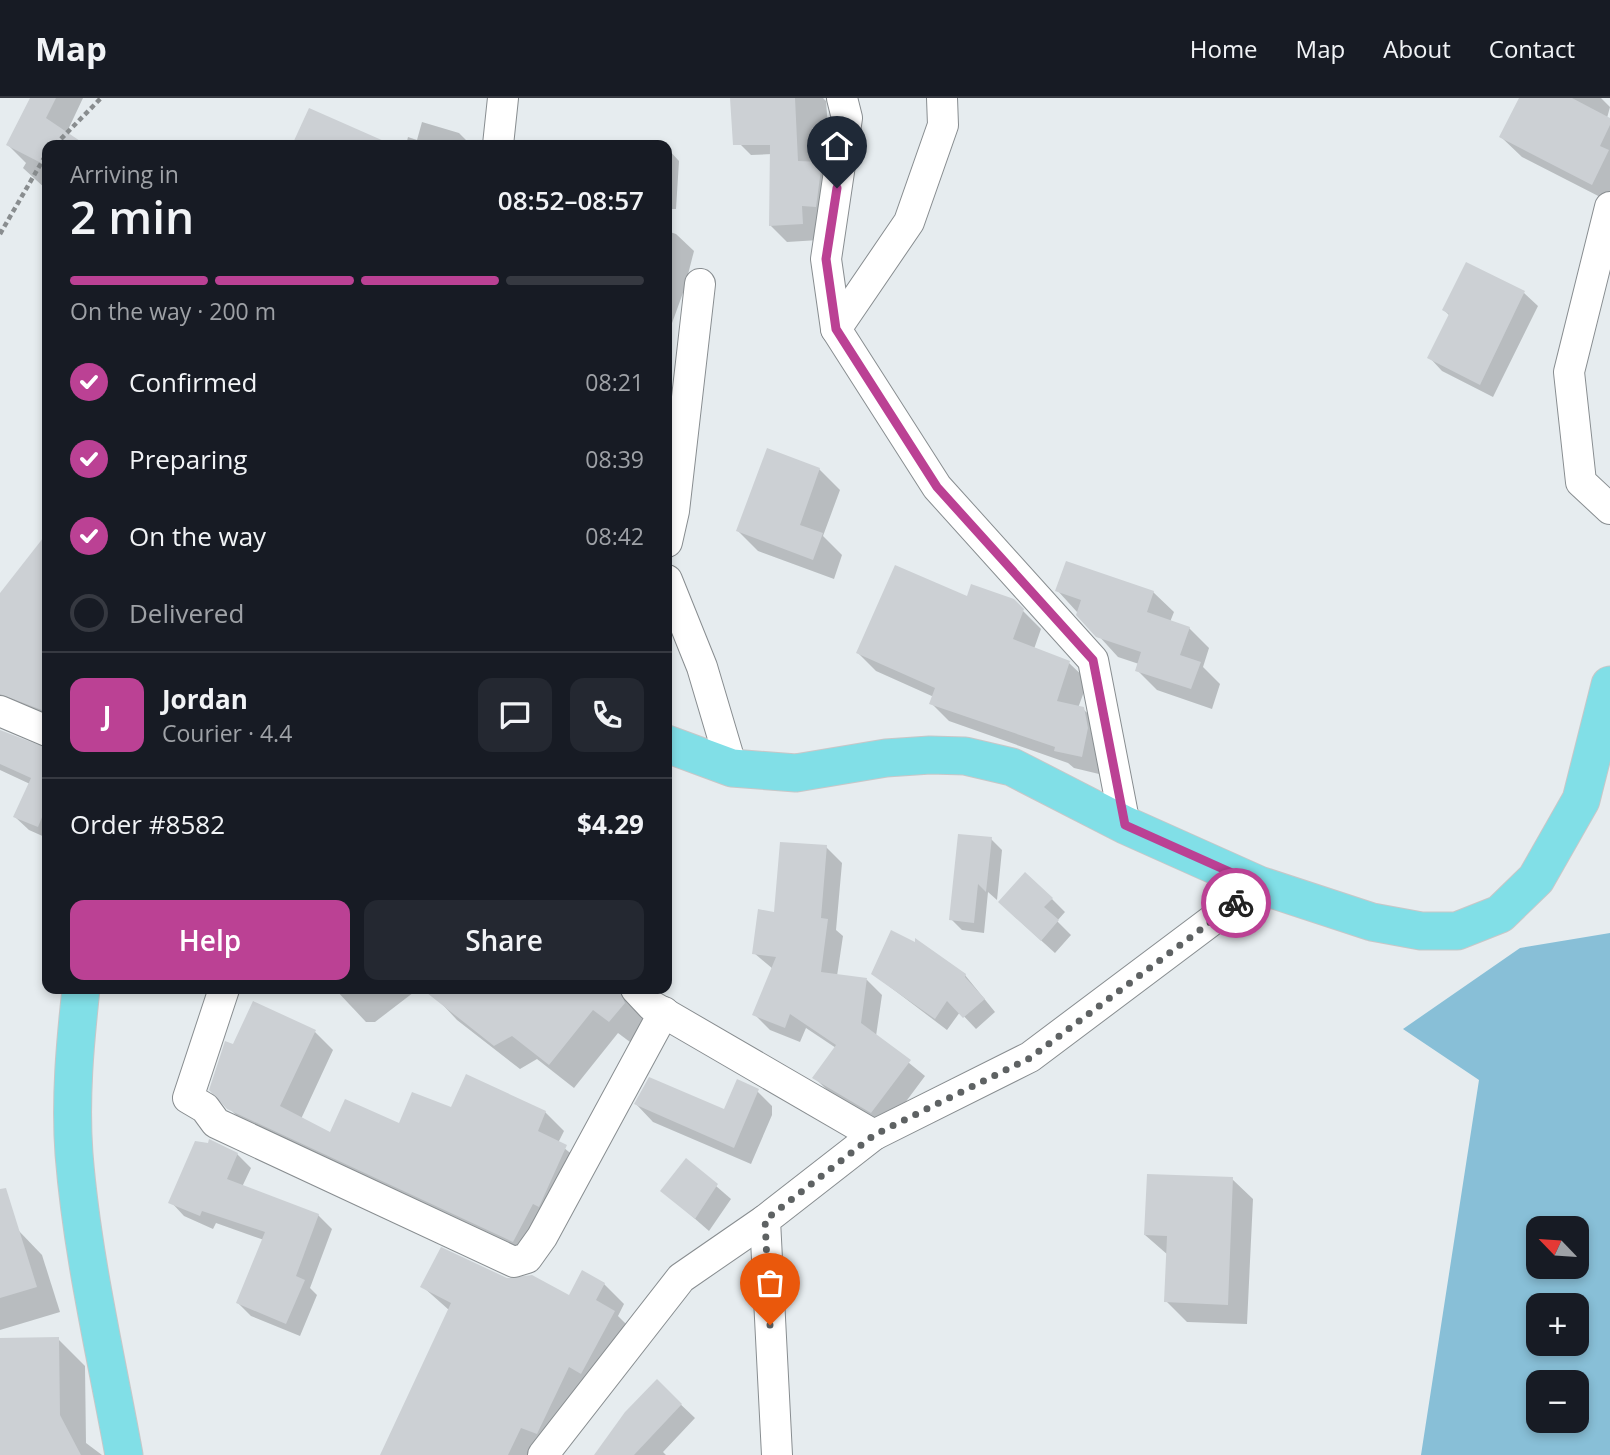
<!DOCTYPE html>
<meta charset="utf-8">
<style>
body{margin:0;font-family:"Open Sans",sans-serif;background:#242831;color:#f1f3f6;height:100vh;display:flex;flex-direction:column;font-size:26px;white-space:nowrap}
*{box-sizing:border-box;margin:0}
p{font-size:23px;color:#9ea1a6}
.icon{flex:none;width:38px;height:38px;fill:none;stroke:currentColor;stroke-width:2;stroke-linecap:round;stroke-linejoin:round}
.map{position:relative;flex:1;overflow:hidden}
.panel{position:absolute;left:42px;top:42px;width:630px;height:854px;display:flex;flex-direction:column;background:#171b24;border-radius:14px;box-shadow:0 4px 10px #0003}
.panel>*{flex:none}
.needle{width:46px;rotate:295deg}
.fabs{position:absolute;left:1526px;top:1118px;display:grid;gap:14px}
.fabs a{display:grid;place-items:center;width:63px;height:63px;border-radius:14px;background:#171b24;box-shadow:0 4px 10px #0003;font-size:35px}
.pin{position:absolute;display:grid;place-items:center;width:60px;height:60px;color:#fff;margin:-72px -30px;border-radius:50% 50% 50% 0;rotate:-45deg;box-shadow:0 0 7px #0007}
.pin .icon{rotate:45deg}
.courier{position:absolute;display:grid;place-items:center;width:70px;height:70px;margin:-35px;border:5px solid #bb4194;border-radius:50%;background:#fff;color:#222;box-shadow:0 2px 9px #0007}
.head em{font-style:normal;font-weight:600}
.head div{display:flex;flex-direction:column-reverse}
.head{display:flex;align-items:center;justify-content:space-between;height:119px;padding:0 28px}
h1{font-size:46px;font-weight:600;line-height:52px}
.bar{display:grid;grid-template-columns:repeat(4,1fr);gap:10px 7px;align-content:center;height:84px;padding:0 28px}
.bar i{height:9px;border-radius:5px;background:#363941}
.bar .active{background:#bb4194}
.bar p{grid-column:span 4}
.line{display:flex;align-items:center;gap:18px;padding:0 28px;border-top:2px solid #363941}
.line div{flex:1}
.round{display:grid;place-items:center;flex:none;width:74px;height:74px;border-radius:14px;background:#242831}
ol{padding:0 28px;list-style:none}
li{display:flex;align-items:center;gap:21px;height:77px}
li p{margin-inline-start:auto}
li .icon{padding:7px;border-radius:50%;background:#bb4194;color:#fff;stroke-width:4}
li:last-child{color:#9ea1a6}
li i{width:38px;height:38px;border:4px solid #363941;border-radius:50%}
.primary-button{display:flex;gap:14px;margin-top:auto;padding:14px 28px}
.primary-button a{flex:1;height:80px;border-radius:14px;background:#bb4194;color:#fff;font-size:28px;font-weight:600;line-height:80px;text-align:center}
.primary-button a+a{background:#242831;color:#f1f3f6}
header{display:flex;align-items:center;gap:42px;box-sizing:border-box;height:98px;padding:0 35px;background:#171b24;border-bottom:2px solid #363941}
header strong{font-size:33px}
nav{display:flex;gap:38px;margin-inline-start:auto;font-size:24px}
.map>svg:first-child{display:block}
.forest{fill:#88bfd7;fill-rule:evenodd}
.shadow{fill:#0003}
.building{fill:#ccd0d4}
.lines{fill:none;stroke-linecap:round;stroke-linejoin:round}
.minor-casing{stroke:#888d90;stroke-width:32}
.major-casing{stroke:#c7c7c8;stroke-width:39}
.path{stroke:#898d8f;stroke-width:4.5;stroke-dasharray:5 3.5;stroke-linecap:butt}
.minor{stroke:#fff;stroke-width:30}
.major{stroke:#81dfe7;stroke-width:37}
.done{stroke:#5e6263;stroke-width:7;stroke-dasharray:0 12.6}
.route{stroke:#bb4194;stroke-width:9}
</style>
<header>
<strong>Map</strong>
<nav><a>Home</a><a>Map</a><a>About</a><a>Contact</a></nav>
</header>
<div class="map">
<svg width="1610" height="1357" viewBox="0 0 1610 1357">
<rect width="100%" height="100%" fill="#e6ecef"/>
<path class="forest" d="M1610,835V1357H1421L1479,982L1403,931L1520,850ZM1538,1130H1577V1169H1538ZM1538,1208H1577V1246H1538ZM1538,1284H1577V1323H1538Z"/>
<g class="shadow">
<polygon points="31,0 83,0 66,36 83,47 47,47 47,92 23,70 26,65 8,47"/>
<polygon points="732,0 823,0 826,3 828,29 812,30 813,66 822,66 838,83 819,142 787,144 771,128 772,56 751,57 734,40"/>
<polygon points="1521,0 1601,0 1610,9 1607,20 1610,22 1610,104 1522,59 1501,39"/>
<polygon points="422,24 459,35 471,47 406,47 408,39 417,42"/>
<polygon points="667,50 679,63 676,111 667,111"/>
<polygon points="667,133 676,136 694,153 684,192 667,239"/>
<polygon points="1524,195 1538,208 1493,299 1442,273 1429,259 1450,218 1444,212"/>
<polygon points="667,297 677,307 667,331"/>
<polygon points="819,371 840,392 823,438 842,457 834,481 758,453 738,433"/>
<polygon points="38,449 47,456 47,624 0,605 0,498"/>
<polygon points="1057,492 1153,494 1174,514 1170,524 1189,530 1209,550 1203,569 1220,586 1212,611 1157,592 1137,572 1139,566 1118,559"/>
<polygon points="968,501 1013,503 1041,531 1034,551 1069,565 1088,583 1078,610 1083,611 1102,629 1106,649 1099,676 1074,670 1068,665 949,623 931,605 934,599 876,573 858,555"/>
<polygon points="0,634 47,652 47,740 29,732 15,719 30,686 0,672"/>
<polygon points="991,741 1002,752 997,802 988,794 984,835 962,832 951,821"/>
<polygon points="826,749 842,765 836,832 843,838 837,878 867,882 882,897 876,938 925,978 887,1029 830,995 814,979 836,950 806,930 800,944 770,932 754,916 773,871 754,855 775,816"/>
<polygon points="1052,801 1065,814 1057,823 1071,837 1055,855 1014,818"/>
<polygon points="873,876 965,877 995,914 976,931 960,914 947,932"/>
<polygon points="335,891 418,891 375,924 366,924"/>
<polygon points="428,891 629,891 645,907 642,920 648,930 634,947 618,935 574,990 537,961 520,971 457,922"/>
<polygon points="254,905 315,934 333,952 301,1021 331,1036 400,1028 452,1012 545,1014 564,1033 558,1045 585,1067 532,1161 248,1029 211,992"/>
<polygon points="754,990 772,1008 772,1017 751,1066 653,1024 636,1006 725,1013"/>
<polygon points="237,1056 251,1070 242,1089 318,1117 332,1131 310,1190 317,1197 300,1238 251,1218 238,1205 264,1142 216,1125 213,1131 184,1118 171,1104"/>
<polygon points="686,1062 731,1101 709,1133 662,1092"/>
<polygon points="1232,1081 1253,1101 1247,1226 1187,1224 1166,1203 1168,1157 1145,1137"/>
<polygon points="18,1132 42,1157 60,1214 0,1232 0,1138"/>
<polygon points="506,1182 569,1199 604,1186 624,1206 618,1218 634,1234 537,1357 382,1357 449,1212 423,1189"/>
<polygon points="58,1241 85,1268 86,1345 102,1357 0,1357 0,1242"/>
<polygon points="657,1284 695,1320 663,1354 666,1357 597,1357"/>
</g>
<g class="building">
<polygon points="30,0 56,0 46,20 86,47 47,47 47,68 6,47"/>
<polygon points="730,0 795,0 798,63 822,64 816,109 802,108 803,126 769,128 770,47 733,47"/>
<polygon points="1519,0 1572,0 1610,20 1610,27 1600,48 1609,52 1592,87 1499,39"/>
<polygon points="309,10 393,47 292,47"/>
<polygon points="1466,164 1525,193 1480,287 1427,260 1449,216 1442,212"/>
<polygon points="767,350 820,370 800,427 823,435 813,462 736,433"/>
<polygon points="47,435 47,614 0,596 0,495"/>
<polygon points="1066,463 1154,493 1147,514 1190,529 1180,557 1201,564 1191,591 1135,573 1141,554 1096,539 1076,517 1081,502 1055,493"/>
<polygon points="895,467 967,498 971,486 1014,501 1024,511 1013,541 1070,563 1057,603 1084,609 1088,630 1082,659 1054,653 1055,649 929,606 935,590 856,555"/>
<polygon points="0,632 47,650 47,707 38,729 13,719 31,680 0,666"/>
<polygon points="958,736 992,739 986,794 978,786 974,825 949,822"/>
<polygon points="780,744 827,747 821,820 828,821 821,874 867,880 861,925 911,962 871,1015 812,980 836,947 790,916 785,930 752,917 776,859 752,856 758,811 774,814"/>
<polygon points="1025,774 1053,800 1044,809 1059,822 1041,843 998,804"/>
<polygon points="891,832 915,844 915,840 966,876 965,879 985,901 963,920 947,903 935,921 871,876"/>
<polygon points="422,891 619,891 625,905 609,924 593,912 549,967 512,938 494,948"/>
<polygon points="253,903 316,932 280,1008 330,1034 345,1001 399,1025 412,994 451,1009 466,976 546,1013 538,1033 567,1047 539,1109 533,1106 513,1144 227,1011 209,992 225,943 233,946"/>
<polygon points="649,979 724,1011 737,981 759,991 734,1050 634,1006"/>
<polygon points="209,1041 238,1055 227,1081 319,1116 296,1178 305,1182 286,1226 236,1205 265,1134 202,1113 200,1118 168,1105 195,1043 208,1045"/>
<polygon points="686,1060 718,1086 695,1121 660,1093"/>
<polygon points="1147,1076 1233,1079 1228,1207 1164,1204 1167,1138 1144,1137"/>
<polygon points="6,1090 37,1189 0,1200 0,1091"/>
<polygon points="441,1149 507,1180 532,1177 569,1197 582,1172 605,1185 596,1202 615,1213 581,1276 569,1269 537,1336 521,1330 508,1357 380,1357 451,1205 420,1189"/>
<polygon points="59,1239 60,1317 81,1357 0,1357 0,1240"/>
<polygon points="657,1281 682,1306 634,1357 594,1357 625,1314"/>
</g>
<g class="lines">
<defs>
<g id="minor">
<polyline points="842,0 847,20 826,161 836,231 937,389 1093,562 1125,727"/>
<polyline points="498,47 503,0"/>
<polyline points="1610,109 1569,274 1581,384 1610,411"/>
<polyline points="836,231 909,124 943,27 942,0"/>
<polyline points="667,444 674,413 700,186"/>
<polyline points="667,482 702,569 732,670"/>
<polyline points="0,613 47,633"/>
<polyline points="224,891 188,1000 205,1010 216,1025 514,1164 527,1160 542,1139 664,914"/>
<polyline points="636,891 652,908 874,1037"/>
<polyline points="543,1357 681,1180 765,1122"/>
<polyline points="777,1357 765,1122 874,1037 1030,959 1259,787"/>
</g>
<g id="major">
<polyline points="667,646 732,670 796,675 886,660 930,657 965,658 1012,669 1125,727 1259,787 1372,824 1421,833 1457,833 1500,816 1536,781 1581,702 1610,587"/>
<path d="M81,891C75,946 70,1001 74,1056C82,1157 106,1258 124,1357"/>
</g>
</defs>
<use href="#minor" class="minor-casing"/>
<use href="#major" class="major-casing"/>
<g class="path">
<polyline points="55,47 101,0"/>
<polyline points="0,136 47,55"/>
</g>
<use href="#minor" class="minor"/>
<use href="#major" class="major"/>
</g>
<g class="lines">
<polyline class="done" points="770,1227 765,1122 874,1037 1030,960 1236,805"/>
<polyline class="route" points="837,90 826,161 836,231 937,389 1093,562 1125,727 1259,787 1236,805"/>
</g>
</svg>
<div class="fabs">
<a><svg class="needle" viewBox="-14 -14 28 28"><path d="M0-13l5 13h-10z" fill="#e53935"/><path d="M0 13l5-13h-10z" fill="#9ea1a6"/></svg></a>
<a>+</a>
<a>−</a>
</div>
<div class="pin" style="left:770px;top:1227px;background:#ea580c"><svg class="icon" aria-label="bag" viewBox="0 0 24 24"><path d="M5 8h14l-1 12H6zM9 8a3 3 0 0 1 6 0"/></svg></div>
<div class="pin" style="left:837px;top:90px;background:#1f2937"><svg class="icon" aria-label="home" viewBox="0 0 24 24"><path d="M3 11l9-7 9 7M6 9v11h12V9"/></svg></div>
<div class="courier" style="left:1236px;top:805px"><svg class="icon" aria-label="bike" viewBox="0 0 24 24"><circle cx="6" cy="16" r="4"/><circle cx="18" cy="16" r="4"/><path d="M6 16l4-8h5l3 8M10 8l3 8H6M13 5h3"/></svg></div>
<section class="panel">
<div class="head"><div><h1>2 min</h1><p>Arriving in</p></div><em>08:52–08:57</em></div>
<div class="bar"><i class="active"></i><i class="active"></i><i class="active"></i><i></i><p>On the way · 200 m</p></div>
<ol>
<li><svg class="icon" aria-label="check" viewBox="0 0 24 24"><path d="M5 12l5 5 9-10"/></svg>Confirmed<p>08:21</p></li>
<li><svg class="icon" aria-label="check" viewBox="0 0 24 24"><path d="M5 12l5 5 9-10"/></svg>Preparing<p>08:39</p></li>
<li><svg class="icon" aria-label="check" viewBox="0 0 24 24"><path d="M5 12l5 5 9-10"/></svg>On the way<p>08:42</p></li>
<li><i></i>Delivered</li>
</ol>
<div class="line" style="height:126px"><b class="round" style="background:#bb4194;color:#fff">J</b><div><b>Jordan</b><p>Courier · 4.4</p></div><a class="round"><svg class="icon" aria-label="chat" viewBox="0 0 24 24"><path d="M4 5h16v11H9l-5 4z"/></svg></a><a class="round"><svg class="icon" aria-label="phone" viewBox="0 0 24 24"><path d="M5 4h4l2 5-3 2q2 4 5 5l2-3 5 2v4C11 20 4 13 5 4z"/></svg></a></div>
<div class="line" style="height:91px"><div>Order #8582</div><b>$4.29</b></div>
<div class="primary-button"><a>Help</a><a>Share</a></div>
</section>
</div>
